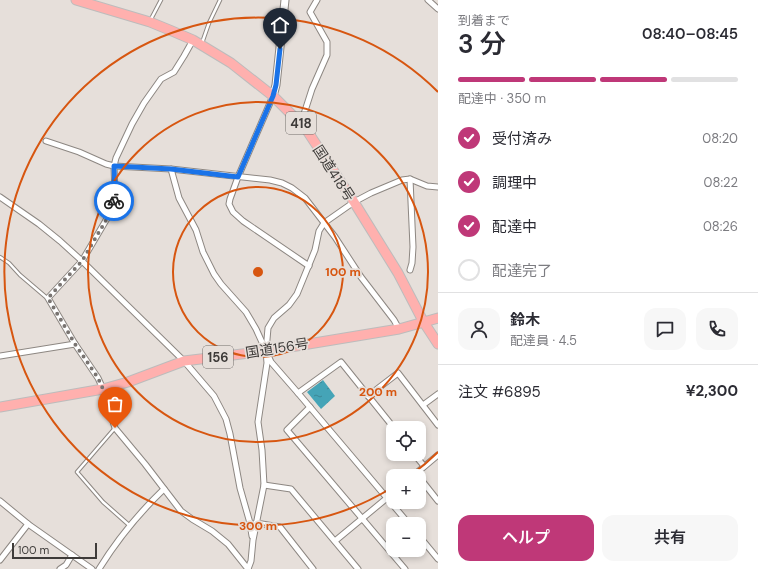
<!DOCTYPE html>
<html lang="ja">
<meta charset="utf-8">
<style>
body{margin:0;font-family:"DM Sans","Noto Sans JP",sans-serif;background:#f7f7f7;color:#2b2b33;height:100vh;display:flex;flex-direction:column;font-size:15px;white-space:nowrap}
*{box-sizing:border-box;margin:0}
p{font-size:13px;color:#7c7c81}
.icon{flex:none;width:22px;height:22px;fill:none;stroke:currentColor;stroke-width:2;stroke-linecap:round;stroke-linejoin:round}
.map{position:relative;flex:1;overflow:hidden}
.side{display:flex;flex-direction:column;background:#fff;width:320px}
.side>*{flex:none}
.controls{position:absolute;left:386px;top:421px;display:grid;gap:8px}
.controls a{display:grid;place-items:center;width:40px;height:40px;border-radius:8px;background:#fff;box-shadow:0 2px 6px #0003;font-size:20px}
.scale{position:absolute;left:12px;bottom:10px;width:85px;box-sizing:border-box;padding-left:4px;border:2px solid #3e3b39;border-top:0;font-size:11px;line-height:14px;white-space:nowrap;color:#3e3b39;-webkit-text-stroke:3px #e6dfda;paint-order:stroke}
.pin{position:absolute;display:grid;place-items:center;width:34px;height:34px;color:#fff;margin:-41px -17px;border-radius:50% 50% 50% 0;rotate:-45deg;box-shadow:0 0 4px #0007}
.pin .icon{rotate:45deg}
.courier{position:absolute;display:grid;place-items:center;width:40px;height:40px;margin:-20px;border:3px solid #1a73e8;border-radius:50%;background:#fff;color:#222;box-shadow:0 1px 5px #0007}
.headline em{font-style:normal;font-weight:600}
.headline div{display:flex;flex-direction:column-reverse}
.headline{display:flex;align-items:center;justify-content:space-between;height:68px;padding:0 20px}
h1{font-size:26px;font-weight:600;line-height:30px}
.bar{display:grid;grid-template-columns:repeat(4,1fr);gap:6px 4px;align-content:center;height:48px;padding:0 20px}
.bar i{height:5px;border-radius:3px;background:#e1e1e2}
.bar .current{background:#bf3878}
.bar p{grid-column:span 4}
.line{display:flex;align-items:center;gap:10px;padding:0 20px;border-top:1px solid #e1e1e2}
.line div{flex:1}
.round{display:grid;place-items:center;flex:none;width:42px;height:42px;border-radius:12px;background:#f7f7f7}
ol{padding:0 20px;list-style:none}
li{display:flex;align-items:center;gap:12px;height:44px}
li p{margin-inline-start:auto}
li .icon{padding:4px;border-radius:50%;background:#bf3878;color:#fff;stroke-width:4}
li:last-child{color:#7c7c81}
li i{width:22px;height:22px;border:2px solid #e1e1e2;border-radius:50%}
.cta{display:flex;gap:8px;margin-top:auto;padding:8px 20px}
.cta a{flex:1;height:46px;border-radius:12px;background:#bf3878;color:#fff;font-size:16px;font-weight:600;line-height:46px;text-align:center}
.cta a+a{background:#f7f7f7;color:#2b2b33}
main{display:flex;flex:1;min-height:0}
.map>svg:first-child{display:block}
.water{fill:url(#water-ripples)}
.lines{fill:none;stroke-linecap:round;stroke-linejoin:round}
.service-casing{stroke:#8d8782;stroke-width:4.5}
.minor-casing{stroke:#8d8782;stroke-width:7}
.secondary-casing{stroke:#8d8782;stroke-width:9}
.trunk-casing{stroke:#bdbcbc;stroke-width:11}
.service{stroke:#fff;stroke-width:2.5}
.minor{stroke:#fff;stroke-width:5}
.secondary{stroke:#fff;stroke-width:7}
.trunk{stroke:#ffb0ae;stroke-width:9}
.done{stroke:#797471;stroke-width:4;stroke-dasharray:0 7.2}
.route{stroke:#1a73e8;stroke-width:5}
.ring{fill:none;stroke:#d75610;stroke-width:2}
.labels{text-anchor:middle;dominant-baseline:central;stroke-width:3.5;stroke-linejoin:round;paint-order:stroke}
.shield{fill:#e6dfda;stroke:#706c69;stroke-width:1}
.shield-label{font-size:13px;font-weight:bold;fill:#3e3b39}
.street-label{font-size:14px;fill:#3e3b39;stroke:#e6dfda}
.centre{fill:#d75610;stroke:#e6dfda;stroke-width:2}
.ring-label{font-size:12px;text-anchor:middle;font-weight:bold;fill:#d75610;stroke:#e6dfda;stroke-width:3.5;stroke-linejoin:round;paint-order:stroke}
</style>
<main>
<div class="map">
<svg width="438" height="569" viewBox="0 0 438 569">
<defs>
<pattern id="water-ripples" width="26" height="14" patternUnits="userSpaceOnUse"><rect width="26" height="14" fill="#45a4b7"/><path d="M2 4q2-2 4 0t4 0M15 11q2-2 4 0t4 0" fill="none" stroke="#3b8796"/></pattern>
</defs>
<rect width="100%" height="100%" fill="#e6dfda"/>
<polygon class="water" points="323,380 335,396 321,409 307,392"/>
<g class="lines">
<defs>
<g id="service">
<polyline points="151,19 161,0"/>
<polyline points="202,43 209,23 220,0"/>
<polyline points="0,257 9,263 20,275 47,298"/>
<polyline points="115,428 77,472 103,502 129,525"/>
</g>
<g id="minor">
<polyline points="428,0 438,9"/>
<polyline points="193,40 184,56 174,72 161,79 144,103 132,124 116,158 114,166 171,169 270,180 282,183 292,188 305,198 335,237 361,277 394,320 399,329"/>
<polyline points="273,96 238,177 230,199 229,204 233,212 243,221 309,266"/>
<polyline points="300,122 303,117 312,89 327,55 327,42 310,12 317,0"/>
<polyline points="46,141 79,152 106,164 114,166 115,195 112,210 82,261 48,298 75,344 98,378 103,389 115,428 145,464 181,511 192,519 212,531 228,544 248,569"/>
<polyline points="171,169 179,198 196,230 203,252 214,274 221,284 246,312 256,329 271,362 298,393 409,524"/>
<polyline points="0,197 39,224 60,241 82,261 184,361 214,396 226,419 230,434 240,488 250,523 252,536"/>
<polyline points="410,270 412,263 413,247 410,179"/>
<polyline points="0,356 75,344"/>
<polyline points="298,393 341,362 394,428"/>
<polyline points="368,396 398,373 438,425"/>
<polyline points="423,405 438,394"/>
<polyline points="310,407 287,430 405,569"/>
<polyline points="414,454 424,466"/>
<polyline points="413,476 438,455"/>
<polyline points="419,477 438,501"/>
<polyline points="264,485 291,489 358,569"/>
<polyline points="0,501 28,524 92,569"/>
<polyline points="256,523 280,527 313,569"/>
<polyline points="419,536 438,559"/>
<polyline points="335,541 393,493"/>
<polyline points="0,560 28,524"/>
<polyline points="60,569 66,565 72,555"/>
<path d="M99,569C117,540 139,513 164,489"/>
<polyline points="248,569 251,561 253,540 264,485 262,450 258,422 267,363 266,351 268,328 274,318 289,305 297,294 315,250 319,231 324,223 354,202 371,193 402,180 410,179 427,186 438,187"/>
</g>
<polyline id="secondary" points="273,96 276,85 285,0"/>
<g id="trunk">
<polyline points="76,0 150,22 172,31 193,40 231,63 273,96 306,129 354,202 398,273 423,321 438,344"/>
<polyline points="0,407 103,389 128,382 184,361 266,351 399,329 438,318"/>
</g>
</defs>
<use href="#service" class="service-casing"/>
<use href="#minor" class="minor-casing"/>
<use href="#secondary" class="secondary-casing"/>
<use href="#trunk" class="trunk-casing"/>
<use href="#service" class="service"/>
<use href="#minor" class="minor"/>
<use href="#secondary" class="secondary"/>
<use href="#trunk" class="trunk"/>
</g>
<g class="lines">
<polyline class="done" points="114,201 112,210 82,261 48,298 75,344 98,378 103,389 115,428"/>
<polyline class="route" points="114,201 115,195 114,166 171,169 238,177 273,96 276,85 280,49"/>
</g>
<g class="ring">
<circle cx="258" cy="272" r="85"/>
<circle cx="258" cy="272" r="170"/>
<path d="M438 452A254 254 0 0 1 411 475M393 487A254 254 0 1 1 438 92"/>
</g>
<g class="labels">
<g class="shield">
<rect x="286" y="112" width="30" height="22" rx="3"/>
<rect x="203" y="346" width="30" height="22" rx="3"/>
</g>
<g class="shield-label">
<text x="301" y="123">418</text>
<text x="218" y="357">156</text>
</g>
<g class="street-label">
<text transform="translate(334 173) rotate(57)">国道418号</text>
<text transform="translate(277 348) rotate(-9)">国道156号</text>
</g>
</g>
<circle cx="258" cy="272" r="6" class="centre"/>
<g class="ring-label">
<text x="343" y="276">100 m</text>
<text x="378" y="396">200 m</text>
<text x="258" y="530">300 m</text>
</g>
</svg>
<div class="controls">
<a><svg class="icon" aria-label="locate" viewBox="0 0 24 24"><circle cx="12" cy="12" r="6"/><path d="M12 2v4M12 18v4M2 12h4M18 12h4"/></svg></a>
<a>+</a>
<a>−</a>
</div>
<div class="scale">100 m</div>
<div class="pin" style="left:115px;top:428px;background:#ea580c"><svg class="icon" aria-label="bag" viewBox="0 0 24 24"><path d="M5 8h14l-1 12H6zM9 8a3 3 0 0 1 6 0"/></svg></div>
<div class="pin" style="left:280px;top:49px;background:#1f2937"><svg class="icon" aria-label="home" viewBox="0 0 24 24"><path d="M3 11l9-7 9 7M6 9v11h12V9"/></svg></div>
<div class="courier" style="left:114px;top:201px"><svg class="icon" aria-label="bike" viewBox="0 0 24 24"><circle cx="6" cy="16" r="4"/><circle cx="18" cy="16" r="4"/><path d="M6 16l4-8h5l3 8M10 8l3 8H6M13 5h3"/></svg></div>
</div>
<section class="side">
<div class="headline"><div><h1>3 分</h1><p>到着まで</p></div><em>08:40–08:45</em></div>
<div class="bar"><i class="current"></i><i class="current"></i><i class="current"></i><i></i><p>配達中 · 350 m</p></div>
<ol>
<li><svg class="icon" aria-label="check" viewBox="0 0 24 24"><path d="M5 12l5 5 9-10"/></svg>受付済み<p>08:20</p></li>
<li><svg class="icon" aria-label="check" viewBox="0 0 24 24"><path d="M5 12l5 5 9-10"/></svg>調理中<p>08:22</p></li>
<li><svg class="icon" aria-label="check" viewBox="0 0 24 24"><path d="M5 12l5 5 9-10"/></svg>配達中<p>08:26</p></li>
<li><i></i>配達完了</li>
</ol>
<div class="line" style="height:72px"><a class="round"><svg class="icon" aria-label="person" viewBox="0 0 24 24"><circle cx="12" cy="8" r="4"/><path d="M4 21q1-7 8-7t8 7"/></svg></a><div><b>鈴木</b><p>配達員 · 4.5</p></div><a class="round"><svg class="icon" aria-label="chat" viewBox="0 0 24 24"><path d="M4 5h16v11H9l-5 4z"/></svg></a><a class="round"><svg class="icon" aria-label="phone" viewBox="0 0 24 24"><path d="M5 4h4l2 5-3 2q2 4 5 5l2-3 5 2v4C11 20 4 13 5 4z"/></svg></a></div>
<div class="line" style="height:52px"><div>注文 #6895</div><b>¥2,300</b></div>
<div class="cta"><a>ヘルプ</a><a>共有</a></div>
</section>
</main>
